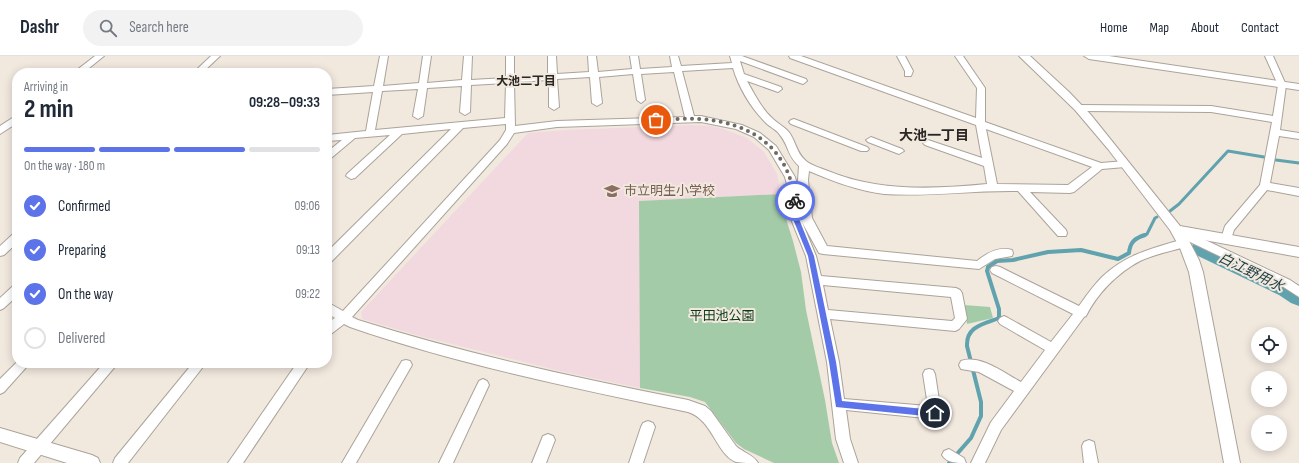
<!DOCTYPE html>
<meta charset="utf-8">
<style>
body{margin:0;font-family:"Sofia Sans Condensed","Noto Sans JP",sans-serif;background:#f2f2f3;color:#1f2937;height:100vh;display:flex;flex-direction:column;font-size:15px;white-space:nowrap}
*{box-sizing:border-box;margin:0}
p{font-size:13px;color:#747a83}
.icon{flex:none;width:22px;height:22px;fill:none;stroke:currentColor;stroke-width:2;stroke-linecap:round;stroke-linejoin:round}
.map{position:relative;flex:1;overflow:hidden}
.panel{position:absolute;left:12px;top:12px;width:320px;height:300px;display:flex;flex-direction:column;background:#fff;border-radius:16px;box-shadow:0 2px 10px #0003}
.panel>*{flex:none}
.controls{position:absolute;left:1251px;top:271px;display:grid;gap:8px}
.controls a{display:grid;place-items:center;width:36px;height:36px;border-radius:50%;background:#fff;box-shadow:0 2px 10px #0003;font-size:20px}
.pin{position:absolute;display:grid;place-items:center;width:34px;height:34px;color:#fff;margin:-17px;border:2px solid #fff;border-radius:50%;box-shadow:0 1px 4px #0007}
.courier{position:absolute;display:grid;place-items:center;width:40px;height:40px;margin:-20px;border:3px solid #5c73ea;border-radius:50%;background:#fff;color:#222;box-shadow:0 1px 5px #0007}
.summary em{font-style:normal;font-weight:700}
.summary div{display:flex;flex-direction:column-reverse}
.summary{display:flex;align-items:center;justify-content:space-between;height:68px;padding:0 12px}
h1{font-size:26px;font-weight:700;line-height:30px}
.bar{display:grid;grid-template-columns:repeat(4,1fr);gap:6px 4px;align-content:center;height:48px;padding:0 12px}
.bar i{height:5px;border-radius:3px;background:#e0e1e3}
.bar .selected{background:#5c73ea}
.bar p{grid-column:span 4}
ol{padding:0 12px;list-style:none}
li{display:flex;align-items:center;gap:12px;height:44px}
li p{margin-inline-start:auto}
li .icon{padding:4px;border-radius:50%;background:#5c73ea;color:#fff;stroke-width:4}
li:last-child{color:#747a83}
li i{width:22px;height:22px;border:2px solid #e0e1e3;border-radius:50%}
header{display:flex;align-items:center;gap:24px;box-sizing:border-box;height:56px;padding:0 20px;background:#fff;border-bottom:1px solid #e0e1e3}
header strong{font-size:19px}
nav{display:flex;gap:22px;margin-inline-start:auto;font-size:14px}
.search{width:280px;height:36px;background:#f2f2f3;display:flex;align-items:center;gap:10px;box-sizing:border-box;padding:0 14px;border-radius:22px;color:#747a83;font-size:15px}
.map>svg:first-child{display:block}
.education{fill:#f2d8df}
.green{fill:#a4cba8}
.lines{fill:none;stroke-linecap:round;stroke-linejoin:round}
.stream-far1{stroke:#60a2ae;stroke-width:3}
.stream{stroke:#60a2ae;stroke-width:4}
.river{fill:#60a2ae;fill-rule:evenodd}
.minor-casing{stroke:#aba39a;stroke-width:2}
.tertiary-casing{stroke:#aba39a;stroke-width:2}
.minor{fill:#fff;fill-rule:evenodd}
.tertiary{fill:#fff;fill-rule:evenodd}
.route{fill:#5c73ea}
.done{stroke:#706a64;stroke-width:4;stroke-dasharray:0 7.2}
.labels{text-anchor:middle;dominant-baseline:central;stroke-width:4;stroke-linejoin:round;paint-order:stroke}
.far-neighbourhood-label{font-size:12px;font-weight:bold;fill:#2a2623;stroke:#f1e8de}
.education-label{font-size:13px;fill:#785e54;stroke:#f1e8de;text-anchor:start}
.park-label{font-size:13px;fill:#0a3a16;stroke:#f1e8de}
.neighbourhood-label{font-size:14px;font-weight:bold;fill:#2a2623;stroke:#f1e8de}
.water-label{font-size:14px;font-style:italic;fill:#1c3d42;stroke:#f1e8de}
</style>
<header>
<strong>Dashr</strong>
<div class="search"><svg class="icon" aria-label="search" viewBox="0 0 24 24"><circle cx="10" cy="10" r="6"/><path d="M15 15l6 6"/></svg>Search here</div>
<nav><a>Home</a><a>Map</a><a>About</a><a>Contact</a></nav>
</header>
<div class="map">
<svg width="1299" height="407" viewBox="0 0 1299 407">
<rect width="100%" height="100%" fill="#f1e8de"/>
<polygon class="education" points="692,69 711,70 726,74 747,82 764,96 777,118 781,138 639,145 640,332 564,316 420,280 362,263 361,256 528,77 566,74"/>
<g class="green">
<polygon points="781,138 787,166 793,185 801,216 806,254 825,344 832,387 839,407 774,407 744,393 736,387 705,346 690,341 640,332 639,145"/>
<polygon points="964,249 990,251 993,262 967,268"/>
</g>
<g class="lines">
<g class="stream-far1">
<polyline points="1276,104 1299,107"/>
<polyline points="1170,155 1179,148 1228,95 1264,101"/>
<polyline points="1142,180 1147,178 1155,162 1157,161"/>
</g>
<path class="stream" d="M949,407L971,382L981,360V346L967,290C966,270 984,268 999,262V253L987,215L988,211L997,205L1013,204L1048,196L1081,194L1118,203L1129,197C1130,186 1135,182 1145,179"/>
<polygon class="river" points="1202,184 1299,229 1299,250 1291,247 1279,239 1194,198 1191,192 1194,186"/>
<defs>
<g id="minor">
<polygon points="95,0 104,0 83,17 73,17"/>
<polygon points="211,0 220,0 202,17 193,17"/>
<path d="M380,0H388L383,30L419,27L423,0H431L427,27L462,24L464,0H472L471,24L506,22V0H514V21L548,19V0H556L557,18L589,16L588,0H596L598,16L632,13L630,0H638L640,13L672,11L670,0H678L681,10L732,7L730,0H742L806,23L807,25L803,28L800,27L740,5L744,18L781,31L782,33L778,36L747,25C755,39 761,52 773,63C777,67 783,70 787,74C796,83 795,96 806,105C812,110 821,112 828,115C878,136 935,133 987,128L984,110L925,89L923,87L928,84L982,102L976,69L790,2L789,0H801L976,62L977,32L955,0H963L985,32V66L1101,107L1125,105L1130,108L1125,111L1102,113L1074,136L1070,137L1030,136L1066,174L1067,177L1066,180H1058L1018,135C974,134 929,141 884,138C858,135 833,125 809,115L808,124L812,162L827,190L977,205C987,197 999,190 1012,194L1013,197L1012,200L995,203L979,213L823,198L819,197L802,166L816,200L821,220L956,232L960,234L962,237L967,263L959,273L955,275L830,263L839,306L844,343L928,350L923,318L925,314L929,313L933,314L935,318L941,357L940,361L935,363L846,354L850,383L858,407H844L836,383L827,306L806,200L791,163L789,136L785,121L769,94L754,81L736,73L701,66L557,71L514,77L507,88L352,261L358,264C466,298 577,322 688,344L705,350L711,355L736,390C742,396 754,399 758,407C751,407 742,407 736,406C716,398 713,364 688,356C574,332 460,309 350,271L344,268L331,278L327,280V267L335,262L327,257V246L343,255L500,84L506,74V68L463,72L331,206L327,207V196L451,73L402,78L355,122L351,123L346,120L347,118L390,79L355,82L330,103L327,104V96L342,84L327,85V79L366,75L373,36L327,39V33L374,30ZM733,12C739,32 751,52 766,67C770,71 777,74 780,79C789,90 787,99 799,110L798,124L801,158L799,136L795,121L776,90L760,77L742,69L701,60H694L682,15ZM674,16L685,61L557,65L515,70L514,26L549,24V51L554,54L559,51L557,23L590,21L592,47L597,50L602,47L599,21L633,18L637,44L641,47L645,44L641,18ZM506,27L505,62L375,74L382,35L418,33L413,60L418,63L423,60L427,32L462,30L460,56L465,59L470,56L471,29ZM986,73L1092,111L1068,129L997,128ZM823,229L951,241L955,262L952,265L828,254Z"/>
<polygon points="897,0 905,0 913,15 911,20 905,20 905,15"/>
<polygon points="1265,0 1273,0 1286,29 1280,74 1299,77 1299,83 1279,80 1270,127 1299,132 1299,140 1267,134 1234,174 1230,186 1222,186 1221,183 1225,170 1260,129 1272,66 1211,56 1079,55 1074,52 1079,49 1211,50 1273,60 1278,29"/>
<polygon points="17,59 17,67 0,78 0,70"/>
<polygon points="794,63 867,91 869,93 867,95 861,95 791,68 789,66 791,64"/>
<polygon points="871,81 902,93 904,95 899,98 868,86 866,84"/>
<path d="M1180,172L1290,224L1299,230V241L1282,230L1188,185L1189,187L1188,190C1172,195 1155,198 1140,205C1117,217 1097,238 1086,260L1084,261L1001,374L985,407H971L991,366L1014,335L979,316L961,313L959,309L961,305C980,298 1004,317 1021,326L1045,294L1000,268L998,265L1000,262L1004,260L1008,262L1051,286L1073,258L992,217L990,214L992,211L996,210L1000,211L1079,250C1086,240 1094,229 1102,221C1126,198 1154,192 1184,183L1186,184L1176,179L1175,176L1176,173Z"/>
<polygon points="17,177 17,187 4,199 0,200 0,190 13,178"/>
<polygon points="17,228 17,240 4,252 0,254 0,242 13,230"/>
<polygon points="406,304 410,305 412,309 356,407 342,407 402,305"/>
<polygon points="17,306 30,307 4,336 0,338 0,323"/>
<polygon points="104,307 118,307 34,407 18,407 20,402"/>
<polygon points="193,307 206,307 128,407 113,407 115,402"/>
<polygon points="297,307 310,307 243,407 228,407"/>
<polygon points="483,323 487,325 489,329 453,407 439,407 479,325"/>
<polygon points="648,365 653,367 655,371 643,407 629,407 641,371 643,367"/>
<polygon points="548,378 553,380 555,384 546,407 532,407 543,380"/>
<polygon points="1089,384 1094,386 1098,407 1084,407 1082,390 1084,386"/>
<path d="M949,393L964,402L966,407C956,407 947,407 942,399L944,395Z"/>
</g>
<g id="tertiary">
<polygon points="1019,0 1030,0 1069,36 1091,59 1180,170 1299,191 1299,201 1187,181 1199,204 1203,216 1240,407 1224,407 1189,216 1180,192 1170,174 1108,93 1075,54"/>
<polygon points="1084,0 1109,0 1299,28 1299,34 1089,3"/>
<polygon points="0,372 92,399 98,402 100,407 67,407 0,386"/>
</g>
</defs>
<use href="#minor" class="minor-casing"/>
<use href="#tertiary" class="tertiary-casing"/>
<use href="#minor" class="minor"/>
<use href="#tertiary" class="tertiary"/>
</g>
<polygon class="route" points="795,143 798,145 799,163 814,200 836,306 842,345 935,354 938,355 938,360 935,361 836,351 829,306 808,200 793,163 791,145"/>
<g class="lines">
<path class="done" d="M656,64C670,64 685,62 699,63C751,66 789,92 795,145"/>
</g>
<defs>
<symbol id="school-bare" viewBox="-9 -9 18 18"><path d="M0-5L7-2L0 1L-7-2ZM-4 1L0 2.5L4 1V4Q0 6-4 4Z" fill="#8d6e63" stroke="#f1e8de" stroke-width="2.5" paint-order="stroke"/></symbol>
</defs>
<g fill-rule="evenodd">
<use href="#school-bare" x="601" y="124" width="22" height="22"/>
</g>
<g class="labels">
<g class="far-neighbourhood-label">
<text x="526" y="25">大池二丁目</text>
</g>
<g class="education-label">
<text x="624" y="135">市立明生小学校</text>
</g>
<g class="park-label">
<text x="722" y="260">平田池公園</text>
</g>
<g class="neighbourhood-label">
<text x="934" y="79">大池一丁目</text>
</g>
<g class="water-label">
<text transform="translate(1251 216) rotate(26)">白江野用水</text>
</g>
</g>
</svg>
<div class="controls">
<a><svg class="icon" aria-label="locate" viewBox="0 0 24 24"><circle cx="12" cy="12" r="6"/><path d="M12 2v4M12 18v4M2 12h4M18 12h4"/></svg></a>
<a>+</a>
<a>−</a>
</div>
<div class="pin" style="left:656px;top:64px;background:#ea580c"><svg class="icon" aria-label="bag" viewBox="0 0 24 24"><path d="M5 8h14l-1 12H6zM9 8a3 3 0 0 1 6 0"/></svg></div>
<div class="pin" style="left:935px;top:357px;background:#1f2937"><svg class="icon" aria-label="home" viewBox="0 0 24 24"><path d="M3 11l9-7 9 7M6 9v11h12V9"/></svg></div>
<div class="courier" style="left:795px;top:145px"><svg class="icon" aria-label="bike" viewBox="0 0 24 24"><circle cx="6" cy="16" r="4"/><circle cx="18" cy="16" r="4"/><path d="M6 16l4-8h5l3 8M10 8l3 8H6M13 5h3"/></svg></div>
<section class="panel">
<div class="summary"><div><h1>2 min</h1><p>Arriving in</p></div><em>09:28–09:33</em></div>
<div class="bar"><i class="selected"></i><i class="selected"></i><i class="selected"></i><i></i><p>On the way · 180 m</p></div>
<ol>
<li><svg class="icon" aria-label="check" viewBox="0 0 24 24"><path d="M5 12l5 5 9-10"/></svg>Confirmed<p>09:06</p></li>
<li><svg class="icon" aria-label="check" viewBox="0 0 24 24"><path d="M5 12l5 5 9-10"/></svg>Preparing<p>09:13</p></li>
<li><svg class="icon" aria-label="check" viewBox="0 0 24 24"><path d="M5 12l5 5 9-10"/></svg>On the way<p>09:22</p></li>
<li><i></i>Delivered</li>
</ol>
</section>
</div>
